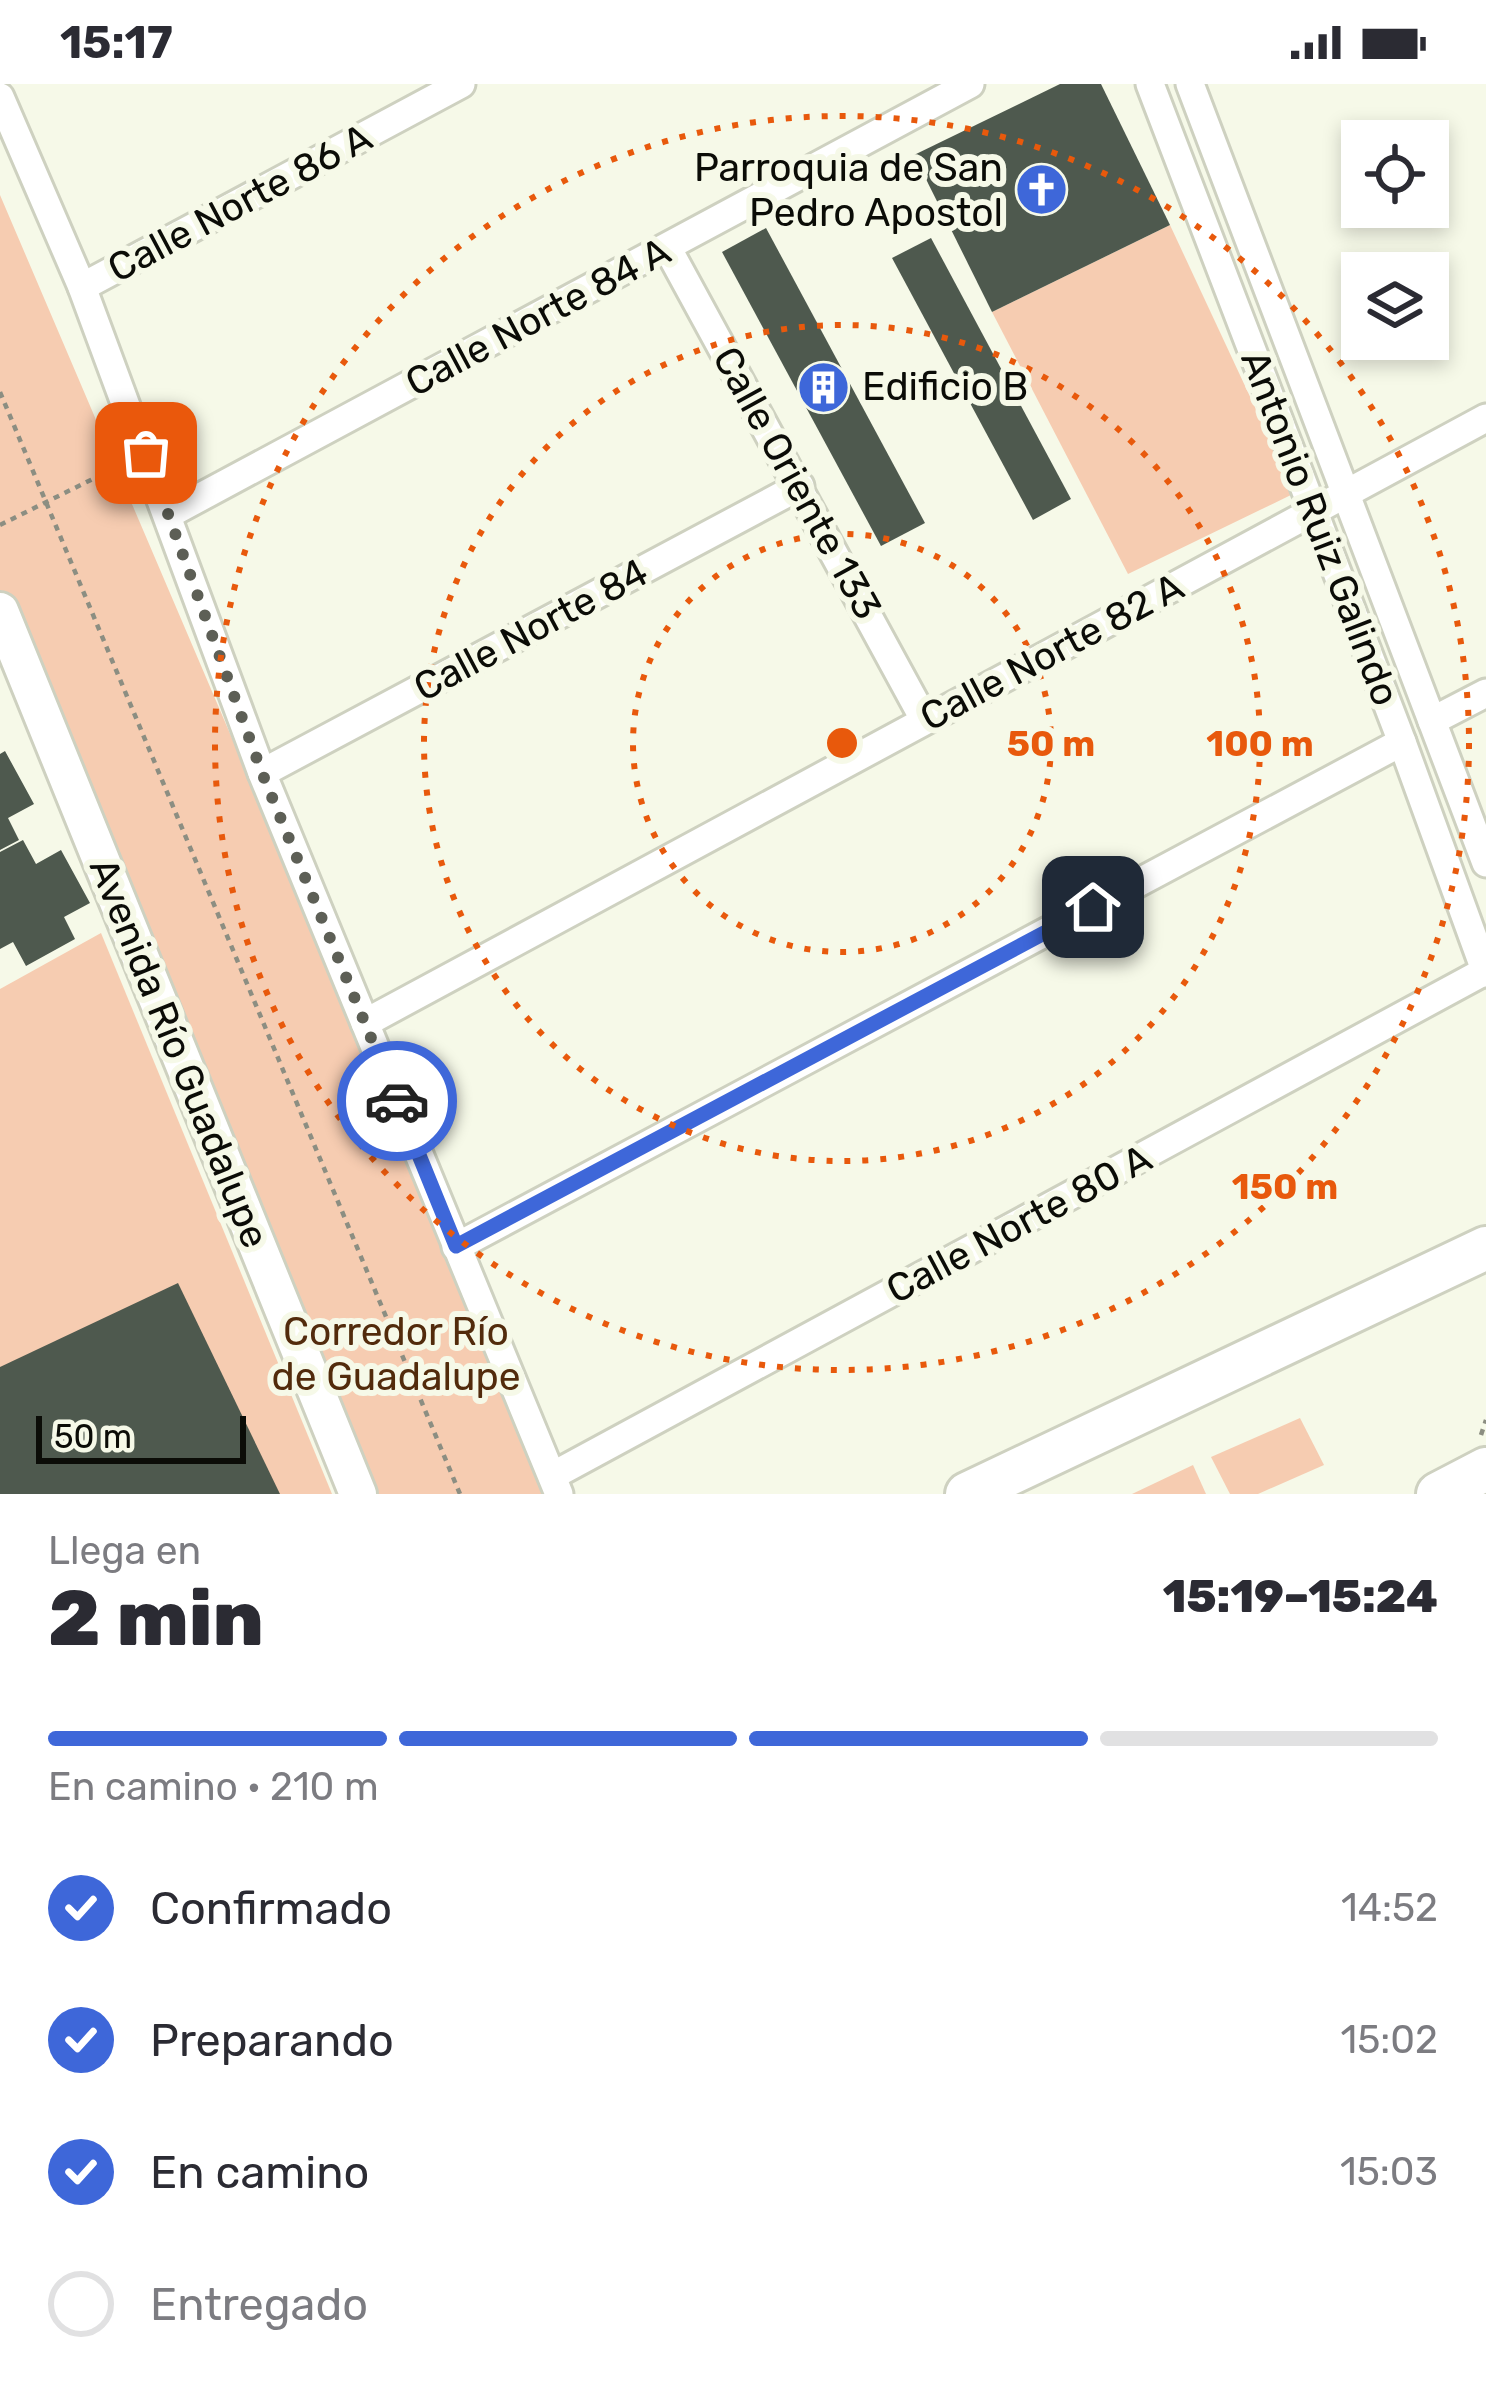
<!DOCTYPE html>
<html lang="es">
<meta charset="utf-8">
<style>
body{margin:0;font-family:Rubik,sans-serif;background:#f2f2f3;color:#2b2b33;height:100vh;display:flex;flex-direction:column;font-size:45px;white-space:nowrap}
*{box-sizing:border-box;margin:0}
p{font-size:39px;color:#7c7c81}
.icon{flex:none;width:66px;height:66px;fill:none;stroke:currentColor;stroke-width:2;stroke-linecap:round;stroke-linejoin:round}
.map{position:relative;height:1410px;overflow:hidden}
.drawer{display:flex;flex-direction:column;background:#fff;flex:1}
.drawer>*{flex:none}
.controls{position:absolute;left:1341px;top:36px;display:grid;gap:24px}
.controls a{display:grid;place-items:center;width:108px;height:108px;border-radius:0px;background:#fff;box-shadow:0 6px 18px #0003;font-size:60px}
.scale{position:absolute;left:36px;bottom:30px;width:210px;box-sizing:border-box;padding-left:12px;border:6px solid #0b0c07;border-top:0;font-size:33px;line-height:42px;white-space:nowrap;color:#0b0c07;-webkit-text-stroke:9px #f6f9e8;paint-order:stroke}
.pin{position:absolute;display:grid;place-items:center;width:102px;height:102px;color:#fff;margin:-51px;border-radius:24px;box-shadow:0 6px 18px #0006}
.courier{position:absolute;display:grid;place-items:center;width:120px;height:120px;margin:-60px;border:9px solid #3e67d9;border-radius:50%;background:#fff;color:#222;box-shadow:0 3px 15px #0007}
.overview em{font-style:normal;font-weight:800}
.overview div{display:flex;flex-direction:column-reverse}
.overview{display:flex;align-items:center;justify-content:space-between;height:204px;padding:0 48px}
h1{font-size:78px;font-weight:800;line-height:90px}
.bar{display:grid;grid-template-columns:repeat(4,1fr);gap:18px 12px;align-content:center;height:144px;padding:0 48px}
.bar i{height:15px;border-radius:9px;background:#e1e1e2}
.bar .selected{background:#3e67d9}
.bar p{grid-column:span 4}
ol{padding:0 48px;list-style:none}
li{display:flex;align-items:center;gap:36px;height:132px}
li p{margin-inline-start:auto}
li .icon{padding:12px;border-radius:50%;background:#3e67d9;color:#fff;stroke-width:4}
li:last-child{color:#7c7c81}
li i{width:66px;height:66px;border:6px solid #e1e1e2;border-radius:50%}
.status{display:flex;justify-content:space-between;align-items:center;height:84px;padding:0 60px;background:#fff;direction:ltr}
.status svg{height:33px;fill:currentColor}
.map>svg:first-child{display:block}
.green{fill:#f6ccb1}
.building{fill:#4e594e}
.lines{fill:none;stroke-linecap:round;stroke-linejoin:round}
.street-casing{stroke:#ced1c0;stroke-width:33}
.secondary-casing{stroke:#ced1c0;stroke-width:42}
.primary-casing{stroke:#ced1c0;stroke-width:48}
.path{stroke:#8c8e82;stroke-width:4.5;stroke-dasharray:6 6;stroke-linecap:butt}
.street{stroke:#fff;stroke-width:27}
.secondary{stroke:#fff;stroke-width:36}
.primary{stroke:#fff;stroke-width:42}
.done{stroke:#5d5f56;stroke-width:12;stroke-dasharray:0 21.6}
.route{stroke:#3e67d9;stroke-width:15}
.ring{fill:none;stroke:#e8590c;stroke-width:6;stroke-dasharray:6 12}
.labels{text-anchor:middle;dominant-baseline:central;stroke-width:12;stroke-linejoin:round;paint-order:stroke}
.poi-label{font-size:39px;fill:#0b0c07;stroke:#f6f9e8;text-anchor:end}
.street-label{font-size:39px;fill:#0b0c07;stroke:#f6f9e8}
.park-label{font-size:39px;fill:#522b0c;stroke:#f6f9e8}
.centre{fill:#e8590c;stroke:#f6f9e8;stroke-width:6}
.ring-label{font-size:36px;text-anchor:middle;font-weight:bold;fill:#e8590c;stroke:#f6f9e8;stroke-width:12;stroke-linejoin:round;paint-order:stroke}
</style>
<div class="status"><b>15:17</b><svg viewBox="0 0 49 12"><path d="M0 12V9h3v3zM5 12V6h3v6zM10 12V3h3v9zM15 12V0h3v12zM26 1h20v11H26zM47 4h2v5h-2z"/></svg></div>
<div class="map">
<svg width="1486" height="1410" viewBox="0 0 1486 1410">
<rect width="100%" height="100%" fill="#f6f9e8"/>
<g class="green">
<polygon points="0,76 554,1410 356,1410 0,551 0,111 527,1345"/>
<polygon points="1170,141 1295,409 1128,490 992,228"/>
<polygon points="101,849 332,1410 0,1410 0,905"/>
<polygon points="1300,1334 1324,1381 1258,1410 1230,1410 1211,1373"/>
<polygon points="1193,1381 1206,1410 1132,1410"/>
</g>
<g class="building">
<polygon points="1060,0 1101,0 1170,141 992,228 914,71"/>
<polygon points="766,144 925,439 881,462 722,168"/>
<polygon points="931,154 1071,415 1033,436 892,174"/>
<polygon points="5,667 34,720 8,734 19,756 0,766 0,670"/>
<polygon points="23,756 36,780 61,766 90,819 64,833 75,855 26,882 13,858 0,865 0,768"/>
<polygon points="178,1199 280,1410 0,1410 0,1283"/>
</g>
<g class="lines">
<defs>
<g id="street">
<polyline points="1150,0 1402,658 1486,889"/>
<polyline points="1190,0 1486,779"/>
<polyline points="0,13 82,203 262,689 559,1410"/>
<polyline points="668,165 924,635"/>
<polyline points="82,203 461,0"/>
<polyline points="169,430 970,0"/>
<polyline points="1432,637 1486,609"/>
<polyline points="262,689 800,402"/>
<polyline points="365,939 1486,334"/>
<polyline points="456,1163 1402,658"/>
<polyline points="552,1392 1485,887"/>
</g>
<polyline id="secondary" points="0,527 358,1410"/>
<g id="primary">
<polyline points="967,1410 1486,1164"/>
<polyline points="1438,1410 1486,1385"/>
</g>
</defs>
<use href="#street" class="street-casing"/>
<use href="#secondary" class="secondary-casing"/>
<use href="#primary" class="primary-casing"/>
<g class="path">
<polyline points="0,308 460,1410"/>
<polyline points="0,441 119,382"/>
<polyline points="1481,1351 1486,1336"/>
</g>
<use href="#street" class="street"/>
<use href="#secondary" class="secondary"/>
<use href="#primary" class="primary"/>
</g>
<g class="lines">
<polyline class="done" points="146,369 262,689 397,1017"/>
<polyline class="route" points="397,1017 456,1162 1093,823"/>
</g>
<g class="ring">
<circle cx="842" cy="659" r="209"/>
<circle cx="842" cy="659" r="418"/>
<circle cx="842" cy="659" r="627"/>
</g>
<defs>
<symbol id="church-disc" viewBox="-11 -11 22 22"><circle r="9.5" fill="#3e67d9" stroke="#f6f9e8"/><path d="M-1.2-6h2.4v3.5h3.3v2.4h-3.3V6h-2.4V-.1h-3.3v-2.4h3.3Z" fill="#fff"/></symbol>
<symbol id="building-disc" viewBox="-11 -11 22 22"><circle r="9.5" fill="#3e67d9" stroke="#f6f9e8"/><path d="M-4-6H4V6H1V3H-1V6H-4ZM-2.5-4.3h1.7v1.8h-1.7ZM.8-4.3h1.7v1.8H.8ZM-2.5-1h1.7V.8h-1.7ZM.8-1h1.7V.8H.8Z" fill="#fff"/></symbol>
</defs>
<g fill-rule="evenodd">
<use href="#church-disc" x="1012" y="76" width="59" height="59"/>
<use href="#building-disc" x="794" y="274" width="59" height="59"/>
</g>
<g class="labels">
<g class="poi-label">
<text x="1003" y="84">Parroquia de San<tspan x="1003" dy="45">Pedro Apostol</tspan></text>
<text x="862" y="303" text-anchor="start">Edificio B</text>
</g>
<g class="street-label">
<text transform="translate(240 119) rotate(-28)">Calle Norte 86 A</text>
<text transform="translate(538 233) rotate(-28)">Calle Norte 84 A</text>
<text transform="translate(797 399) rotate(61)">Calle Oriente 133</text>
<text transform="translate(1320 444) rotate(69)">Antonio Ruiz Galindo</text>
<text transform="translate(531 546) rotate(-28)">Calle Norte 84</text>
<text transform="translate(1052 568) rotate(-28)">Calle Norte 82 A</text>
<text transform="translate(179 969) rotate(68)">Avenida Río Guadalupe</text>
<text transform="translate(1019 1140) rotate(-28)">Calle Norte 80 A</text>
</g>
<g class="park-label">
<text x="396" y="1248">Corredor Río<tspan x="396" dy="45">de Guadalupe</tspan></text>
</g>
</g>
<circle cx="842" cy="659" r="18" class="centre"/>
<g class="ring-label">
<text x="1051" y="672">50 m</text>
<text x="1260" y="672">100 m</text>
<text x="1285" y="1115">150 m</text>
</g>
</svg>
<div class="controls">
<a><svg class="icon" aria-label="locate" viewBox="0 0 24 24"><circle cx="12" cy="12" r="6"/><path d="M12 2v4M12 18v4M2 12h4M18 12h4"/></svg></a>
<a><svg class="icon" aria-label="layers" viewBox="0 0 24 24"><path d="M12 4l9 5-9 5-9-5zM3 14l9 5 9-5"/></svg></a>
</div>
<div class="scale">50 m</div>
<div class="pin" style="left:146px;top:369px;background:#ea580c"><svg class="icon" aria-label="bag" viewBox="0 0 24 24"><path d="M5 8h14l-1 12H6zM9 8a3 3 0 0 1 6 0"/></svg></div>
<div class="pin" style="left:1093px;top:823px;background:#1f2937"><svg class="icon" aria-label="home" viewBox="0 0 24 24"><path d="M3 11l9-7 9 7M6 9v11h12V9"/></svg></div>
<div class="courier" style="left:397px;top:1017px"><svg class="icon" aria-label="car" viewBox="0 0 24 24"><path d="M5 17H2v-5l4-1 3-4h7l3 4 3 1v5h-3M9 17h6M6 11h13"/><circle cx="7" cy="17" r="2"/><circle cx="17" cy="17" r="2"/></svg></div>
</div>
<section class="drawer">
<div class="overview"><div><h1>2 min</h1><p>Llega en</p></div><em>15:19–15:24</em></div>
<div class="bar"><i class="selected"></i><i class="selected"></i><i class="selected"></i><i></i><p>En camino · 210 m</p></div>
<ol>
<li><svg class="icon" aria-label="check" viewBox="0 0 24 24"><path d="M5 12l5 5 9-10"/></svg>Confirmado<p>14:52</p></li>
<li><svg class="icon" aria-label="check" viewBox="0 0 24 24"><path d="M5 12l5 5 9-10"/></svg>Preparando<p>15:02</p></li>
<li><svg class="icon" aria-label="check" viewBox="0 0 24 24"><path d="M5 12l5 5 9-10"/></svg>En camino<p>15:03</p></li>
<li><i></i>Entregado</li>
</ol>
</section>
